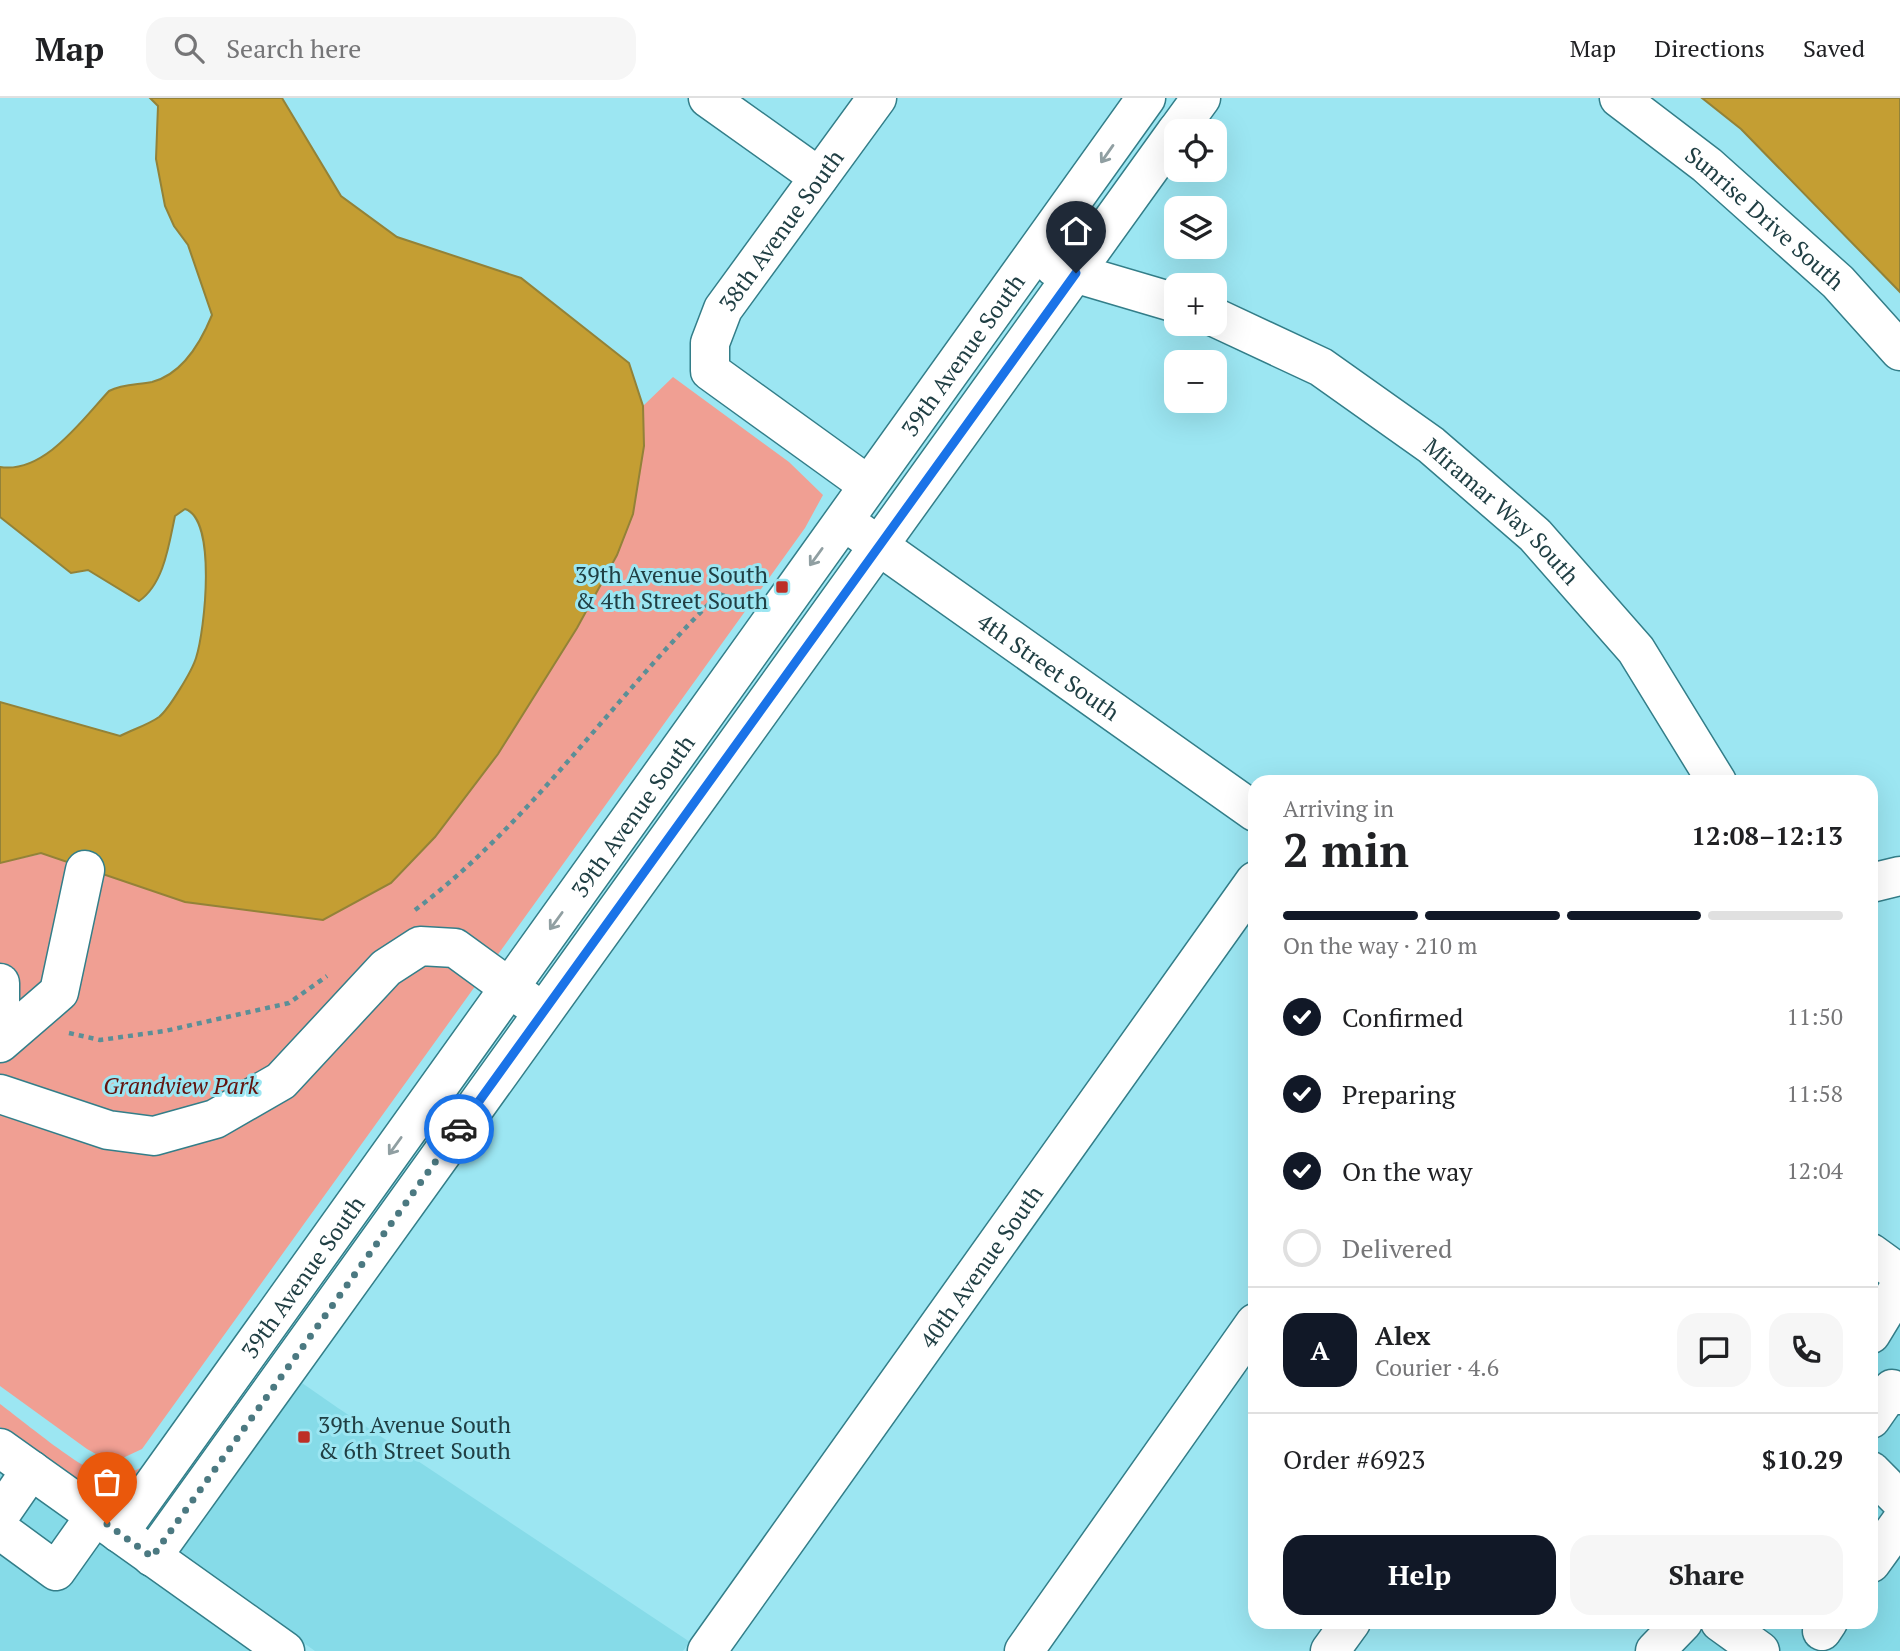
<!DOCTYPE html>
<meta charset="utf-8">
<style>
body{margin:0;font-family:"PT Serif",serif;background:#f6f6f6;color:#202124;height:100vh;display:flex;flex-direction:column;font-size:26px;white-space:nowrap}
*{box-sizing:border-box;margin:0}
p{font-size:23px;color:#757577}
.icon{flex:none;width:38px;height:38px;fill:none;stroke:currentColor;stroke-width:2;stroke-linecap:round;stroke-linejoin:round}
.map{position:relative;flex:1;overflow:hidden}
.details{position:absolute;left:1248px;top:677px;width:630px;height:854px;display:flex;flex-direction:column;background:#fff;border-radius:21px;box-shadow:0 7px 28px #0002}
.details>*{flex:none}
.buttons{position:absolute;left:1164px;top:21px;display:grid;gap:14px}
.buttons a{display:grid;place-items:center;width:63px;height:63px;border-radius:14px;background:#fff;box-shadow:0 7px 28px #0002;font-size:35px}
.pin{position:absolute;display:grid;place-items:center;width:60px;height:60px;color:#fff;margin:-72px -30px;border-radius:50% 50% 50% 0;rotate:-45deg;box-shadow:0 0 7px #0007}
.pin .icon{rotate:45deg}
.courier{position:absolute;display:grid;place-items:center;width:70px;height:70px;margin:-35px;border:5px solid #1a73e8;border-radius:50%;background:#fff;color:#222;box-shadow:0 2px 9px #0007}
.overview em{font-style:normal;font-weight:700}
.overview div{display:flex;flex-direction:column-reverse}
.overview{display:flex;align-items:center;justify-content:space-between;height:119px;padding:0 35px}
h1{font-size:46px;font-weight:700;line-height:52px}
.bar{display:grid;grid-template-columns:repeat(4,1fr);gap:10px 7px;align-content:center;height:84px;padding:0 35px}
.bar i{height:9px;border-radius:5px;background:#e0e0e0}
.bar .current{background:#111827}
.bar p{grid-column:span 4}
.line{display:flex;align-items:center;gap:18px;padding:0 35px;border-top:2px solid #e0e0e0}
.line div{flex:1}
.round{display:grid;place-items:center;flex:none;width:74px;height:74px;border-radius:21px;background:#f6f6f6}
ol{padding:0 35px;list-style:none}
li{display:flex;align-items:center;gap:21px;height:77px}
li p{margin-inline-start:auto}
li .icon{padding:7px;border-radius:50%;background:#111827;color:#fff;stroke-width:4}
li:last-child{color:#757577}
li i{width:38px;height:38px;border:4px solid #e0e0e0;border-radius:50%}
.cta{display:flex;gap:14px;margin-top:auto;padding:14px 35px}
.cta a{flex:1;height:80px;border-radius:21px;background:#111827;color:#fff;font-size:28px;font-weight:700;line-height:80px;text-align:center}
.cta a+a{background:#f6f6f6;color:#202124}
header{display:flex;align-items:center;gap:42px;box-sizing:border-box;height:98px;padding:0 35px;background:#fff;border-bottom:2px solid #e0e0e0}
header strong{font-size:33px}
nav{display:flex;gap:38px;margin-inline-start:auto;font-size:24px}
.search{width:490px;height:63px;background:#f6f6f6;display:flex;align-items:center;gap:18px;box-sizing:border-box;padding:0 24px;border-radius:21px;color:#757577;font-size:26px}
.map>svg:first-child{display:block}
.built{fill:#86dbe8}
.green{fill:#f09f93}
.water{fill:#c49e33;stroke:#938238;stroke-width:2}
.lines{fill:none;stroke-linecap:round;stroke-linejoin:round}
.minor-casing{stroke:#337e89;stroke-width:41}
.path{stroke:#5b8f97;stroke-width:4.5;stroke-dasharray:5 5;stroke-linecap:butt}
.minor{stroke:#fff;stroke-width:38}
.oneway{stroke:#909fa2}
.done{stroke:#4b7981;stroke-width:7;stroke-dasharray:0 12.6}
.route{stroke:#1a73e8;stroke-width:9}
.poi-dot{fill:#bd2f26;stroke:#9ce6f2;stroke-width:2.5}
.labels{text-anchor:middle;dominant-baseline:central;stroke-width:6;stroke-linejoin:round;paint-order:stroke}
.street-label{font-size:23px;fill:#203f44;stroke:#9ce6f2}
.poi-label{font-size:23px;fill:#203f44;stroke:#9ce6f2;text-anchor:end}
.park-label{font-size:23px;font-style:italic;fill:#63130e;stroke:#9ce6f2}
</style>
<header>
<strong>Map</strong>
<div class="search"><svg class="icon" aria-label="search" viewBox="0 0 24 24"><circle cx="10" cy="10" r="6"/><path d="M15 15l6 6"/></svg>Search here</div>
<nav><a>Map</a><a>Directions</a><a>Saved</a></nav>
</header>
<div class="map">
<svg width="1900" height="1553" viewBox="0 0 1900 1553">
<rect width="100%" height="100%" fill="#9ce6f2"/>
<g class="built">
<polygon points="1900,1213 1900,1553 1660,1553 1680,1524 1871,1524 1871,1254"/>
<polygon points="302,1285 338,1310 690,1544 683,1553 315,1553 179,1456"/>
<polygon points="0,1371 255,1553 0,1553"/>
</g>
<g class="green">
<polygon points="673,279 789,364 823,397 805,430 142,1351 112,1365 87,1351 0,1288 0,765 498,656 577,530 617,457 633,416 644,348 643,308"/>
<path d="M0,1306C22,1322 86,1376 109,1379C122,1380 130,1375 140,1370L113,1409L0,1329Z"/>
</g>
<g class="water">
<path d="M150,0H282L341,98L397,139L521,180L629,265L643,308L644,348L633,416L617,457L577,530L498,656L435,739L391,785L323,822L185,804L41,755L0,765V604L120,638C131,632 148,627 159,619C169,611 192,573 196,560C205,532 217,421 185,411L175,418C169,446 164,486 139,503L88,472L71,475L0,419V369C44,376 82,322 109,293C123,286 137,287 152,284C183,276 201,244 212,217L188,147L174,128L165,108L156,61L158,8Z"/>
<polygon points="1702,0 1900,0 1900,194 1741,31"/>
</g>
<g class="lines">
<defs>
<g id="minor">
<polyline points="708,0 819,79"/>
<path id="s1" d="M1619,0L1707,67L1838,184L1900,253"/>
<polyline points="1177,33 1201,0"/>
<polyline points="1054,169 1176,205"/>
<path id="s2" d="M1214,219L1321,269L1431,347L1535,437L1636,552L1717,684"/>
<path id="s3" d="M868,387L710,273V245L723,211L877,0"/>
<path id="s4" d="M858,433L1255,714"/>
<polyline points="1871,785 1900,778"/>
<polyline points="0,885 0,921"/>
<polyline points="0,945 59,894 85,772"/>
<polyline points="0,996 108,1032 154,1038 215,1021 281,983 386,870 420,848 455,850 529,904"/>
<polyline points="1871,1155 1900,1176"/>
<polyline points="1871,1236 1900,1188"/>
<polyline points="1871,1321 1892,1291 1900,1297"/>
<polyline points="0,1350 285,1553"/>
<polyline points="1871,1373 1900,1402"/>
<polyline points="0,1417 31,1372"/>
<polyline points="0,1432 56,1473 95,1418"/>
<path id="s5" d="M119,1435L1146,0"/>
<polyline points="152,1459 1176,34"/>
<polyline points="1871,1465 1900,1425"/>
<polyline points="1720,1524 1760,1553"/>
<polyline points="1822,1533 1828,1524"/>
<path id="s6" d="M707,1553L1255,783"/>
<polyline points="1024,1553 1255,1225"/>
<polyline points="1330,1553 1351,1524"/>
<polyline points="1655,1553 1683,1524"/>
</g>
</defs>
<use href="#minor" class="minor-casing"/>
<g class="path">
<path d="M415,812C532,724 614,598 719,496L740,503"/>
<polyline points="69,935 100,942 165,933 289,905 327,878"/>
</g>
<use href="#minor" class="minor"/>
</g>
<defs><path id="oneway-shaft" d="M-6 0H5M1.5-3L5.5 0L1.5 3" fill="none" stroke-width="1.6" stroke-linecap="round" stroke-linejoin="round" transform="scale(1.75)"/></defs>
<g class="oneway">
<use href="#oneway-shaft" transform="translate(1107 56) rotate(125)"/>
<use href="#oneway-shaft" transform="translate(816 459) rotate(126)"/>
<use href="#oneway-shaft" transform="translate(556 823) rotate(126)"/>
<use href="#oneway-shaft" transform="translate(395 1048) rotate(126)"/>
</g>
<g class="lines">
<polyline class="done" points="107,1426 152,1459 459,1031"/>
<polyline class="route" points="459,1031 1076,175"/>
</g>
<g class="poi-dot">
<rect x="775" y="482" width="14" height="14" rx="3.5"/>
<rect x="297" y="1332" width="14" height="14" rx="3.5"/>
</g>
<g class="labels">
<g class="street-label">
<text stroke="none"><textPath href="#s1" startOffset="189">Sunrise Drive South</textPath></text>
<text stroke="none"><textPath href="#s3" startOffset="357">38th Avenue South</textPath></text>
<text stroke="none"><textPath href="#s5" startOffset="1449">39th Avenue South</textPath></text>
<text stroke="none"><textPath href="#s2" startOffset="350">Miramar Way South</textPath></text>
<text stroke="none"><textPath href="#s4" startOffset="234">4th Street South</textPath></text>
<text stroke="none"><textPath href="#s5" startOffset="882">39th Avenue South</textPath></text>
<text stroke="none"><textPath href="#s6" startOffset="472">40th Avenue South</textPath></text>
<text stroke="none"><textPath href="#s5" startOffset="315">39th Avenue South</textPath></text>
</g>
<g class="poi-label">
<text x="768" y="476">39th Avenue South<tspan x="768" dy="26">&amp; 4th Street South</tspan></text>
<text x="318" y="1326" text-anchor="start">39th Avenue South<tspan x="318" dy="26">&amp; 6th Street South</tspan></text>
</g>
<g class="park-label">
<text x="181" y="987">Grandview Park</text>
</g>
</g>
</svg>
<div class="buttons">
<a><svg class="icon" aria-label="locate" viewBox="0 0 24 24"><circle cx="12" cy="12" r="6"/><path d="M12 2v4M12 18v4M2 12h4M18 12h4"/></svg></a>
<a><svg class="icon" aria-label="layers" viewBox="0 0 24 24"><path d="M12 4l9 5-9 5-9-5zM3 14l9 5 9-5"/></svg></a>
<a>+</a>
<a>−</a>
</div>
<div class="pin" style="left:107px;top:1426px;background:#ea580c"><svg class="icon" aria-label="bag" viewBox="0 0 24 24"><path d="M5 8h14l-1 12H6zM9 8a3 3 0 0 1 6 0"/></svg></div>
<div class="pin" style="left:1076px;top:175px;background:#1f2937"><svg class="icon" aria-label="home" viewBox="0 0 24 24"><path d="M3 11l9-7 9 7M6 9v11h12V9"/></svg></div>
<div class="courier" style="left:459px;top:1031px"><svg class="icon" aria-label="car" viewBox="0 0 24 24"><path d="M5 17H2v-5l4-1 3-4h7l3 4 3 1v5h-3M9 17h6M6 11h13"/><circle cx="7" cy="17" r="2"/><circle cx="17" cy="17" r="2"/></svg></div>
<section class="details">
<div class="overview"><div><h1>2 min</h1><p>Arriving in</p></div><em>12:08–12:13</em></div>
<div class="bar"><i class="current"></i><i class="current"></i><i class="current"></i><i></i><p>On the way · 210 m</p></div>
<ol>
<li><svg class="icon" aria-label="check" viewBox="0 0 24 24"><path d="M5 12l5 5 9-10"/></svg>Confirmed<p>11:50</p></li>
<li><svg class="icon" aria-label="check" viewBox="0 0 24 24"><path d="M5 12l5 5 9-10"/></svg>Preparing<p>11:58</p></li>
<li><svg class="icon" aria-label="check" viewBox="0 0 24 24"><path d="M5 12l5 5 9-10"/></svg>On the way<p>12:04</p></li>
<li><i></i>Delivered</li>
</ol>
<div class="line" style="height:126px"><b class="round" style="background:#111827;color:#fff">A</b><div><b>Alex</b><p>Courier · 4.6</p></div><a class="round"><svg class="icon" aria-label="chat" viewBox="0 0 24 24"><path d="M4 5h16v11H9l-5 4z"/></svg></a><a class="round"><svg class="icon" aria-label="phone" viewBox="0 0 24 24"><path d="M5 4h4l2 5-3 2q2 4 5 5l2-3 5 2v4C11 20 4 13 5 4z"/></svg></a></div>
<div class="line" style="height:91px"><div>Order #6923</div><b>$10.29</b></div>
<div class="cta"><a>Help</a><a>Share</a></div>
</section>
</div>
